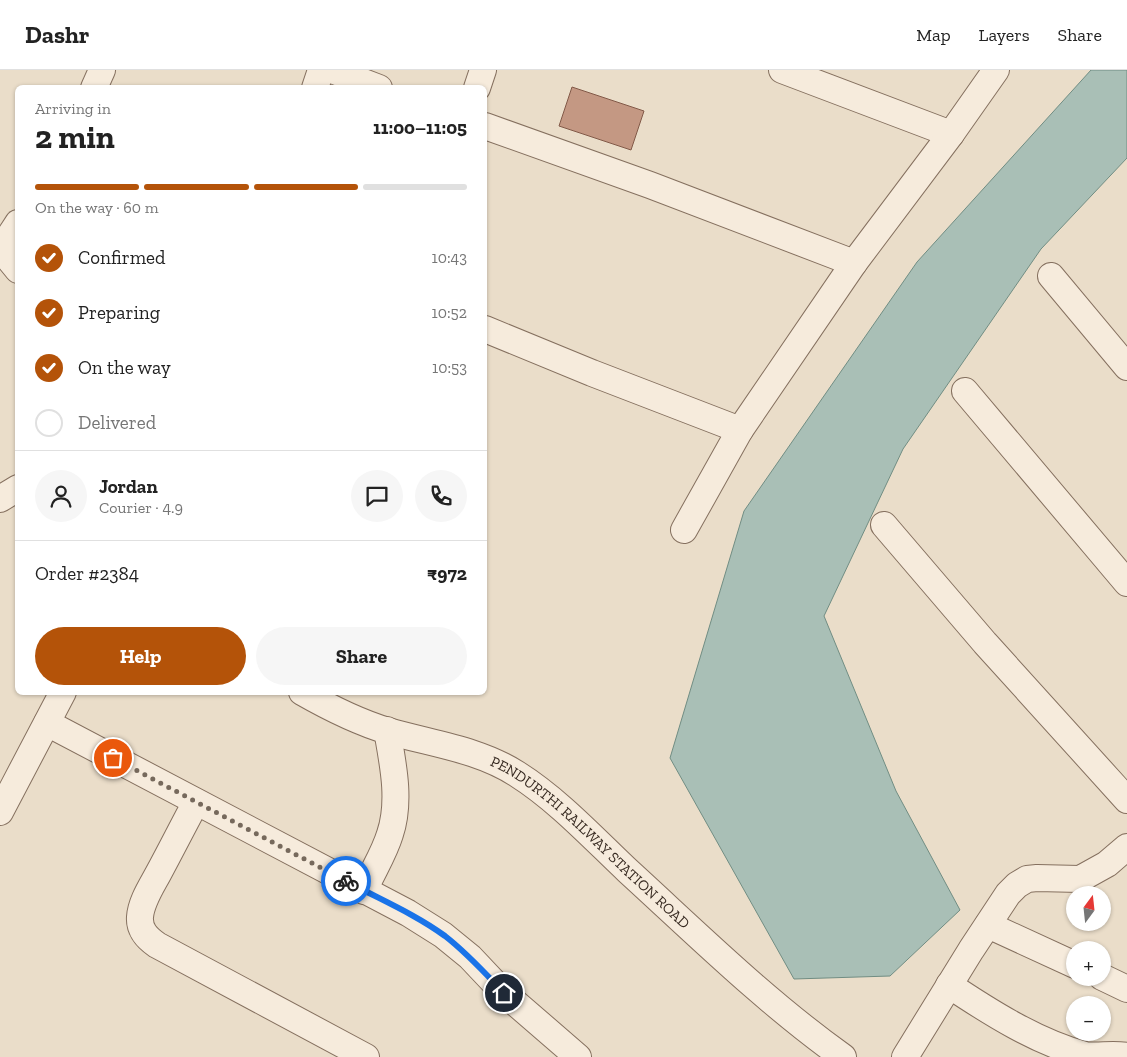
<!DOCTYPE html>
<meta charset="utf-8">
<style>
body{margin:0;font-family:"Zilla Slab",serif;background:#f6f6f6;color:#222;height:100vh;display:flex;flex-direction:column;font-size:19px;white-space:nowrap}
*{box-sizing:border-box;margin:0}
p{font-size:16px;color:#767676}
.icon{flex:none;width:28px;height:28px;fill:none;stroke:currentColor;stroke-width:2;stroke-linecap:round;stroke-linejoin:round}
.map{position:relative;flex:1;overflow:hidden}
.sheet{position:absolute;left:15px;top:15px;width:472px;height:610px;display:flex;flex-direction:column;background:#fff;border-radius:8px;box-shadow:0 1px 4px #0004}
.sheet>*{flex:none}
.needle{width:32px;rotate:15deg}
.controls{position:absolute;left:1066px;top:816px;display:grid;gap:10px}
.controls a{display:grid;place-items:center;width:45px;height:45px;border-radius:50%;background:#fff;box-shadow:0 1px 4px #0004;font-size:25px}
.pin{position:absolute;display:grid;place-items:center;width:42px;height:42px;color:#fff;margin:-21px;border:2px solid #fff;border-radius:50%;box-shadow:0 1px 5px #0007}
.courier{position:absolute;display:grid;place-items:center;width:50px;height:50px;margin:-25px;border:4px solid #1a73e8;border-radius:50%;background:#fff;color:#222;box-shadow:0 1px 6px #0007}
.head em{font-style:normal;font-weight:700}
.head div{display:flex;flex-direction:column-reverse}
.head{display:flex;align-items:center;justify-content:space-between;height:85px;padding:0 20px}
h1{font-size:32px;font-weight:700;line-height:38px}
.bar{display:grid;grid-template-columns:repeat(4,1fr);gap:8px 5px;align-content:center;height:60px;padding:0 20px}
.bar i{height:6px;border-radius:4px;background:#e0e0e0}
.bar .on{background:#b45309}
.bar p{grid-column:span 4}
.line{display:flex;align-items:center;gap:12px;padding:0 20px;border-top:1px solid #e0e0e0}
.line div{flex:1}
.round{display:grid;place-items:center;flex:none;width:52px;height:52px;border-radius:26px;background:#f6f6f6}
ol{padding:0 20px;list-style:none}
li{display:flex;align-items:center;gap:15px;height:55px}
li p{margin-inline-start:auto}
li .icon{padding:5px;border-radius:50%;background:#b45309;color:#fff;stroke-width:4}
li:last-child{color:#767676}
li i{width:28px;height:28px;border:2px solid #e0e0e0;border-radius:50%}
.primary-button{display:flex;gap:10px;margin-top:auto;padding:10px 20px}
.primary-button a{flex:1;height:58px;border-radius:30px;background:#b45309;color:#fff;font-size:20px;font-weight:700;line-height:58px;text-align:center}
.primary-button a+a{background:#f6f6f6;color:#222}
header{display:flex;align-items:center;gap:30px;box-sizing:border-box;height:70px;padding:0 25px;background:#fff;border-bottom:1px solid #e0e0e0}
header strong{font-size:24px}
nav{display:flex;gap:28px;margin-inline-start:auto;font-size:18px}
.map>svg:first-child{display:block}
.water{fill:#a9bfb6;stroke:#718d83}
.building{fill:#c49883;stroke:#825948}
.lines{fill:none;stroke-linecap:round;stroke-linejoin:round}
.minor-casing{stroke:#85705f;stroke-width:28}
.minor{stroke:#f6ebdc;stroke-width:26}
.done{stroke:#76695c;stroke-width:5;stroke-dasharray:0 9}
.route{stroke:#1a73e8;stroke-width:6}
.labels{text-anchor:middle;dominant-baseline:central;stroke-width:4;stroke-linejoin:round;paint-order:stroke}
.street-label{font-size:15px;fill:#372a21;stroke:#f2e8d8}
</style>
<header>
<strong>Dashr</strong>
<nav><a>Map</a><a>Layers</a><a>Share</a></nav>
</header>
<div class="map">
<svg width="1127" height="987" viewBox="0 0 1127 987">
<rect width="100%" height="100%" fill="#eaddc9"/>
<polygon class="water" points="1091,0 1127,0 1127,88 1041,179 903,379 824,546 896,721 960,840 890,906 794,909 670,688 744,441 917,192"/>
<polygon class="building" points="572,17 644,41 631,80 559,56"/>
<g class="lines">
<defs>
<g id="minor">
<polyline points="332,0 379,18"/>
<polyline points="782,0 951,64"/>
<polyline points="94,18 102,0"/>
<polyline points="315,18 321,0"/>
<polyline points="477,18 483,0"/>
<polyline points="485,56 650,115 854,193"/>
<polyline points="0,178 18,200"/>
<polyline points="1,179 18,153"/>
<polyline points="1051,206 1127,297"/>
<polyline points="485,259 592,303 740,360"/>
<polyline points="965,321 1127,513"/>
<polyline points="0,429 18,418"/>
<polyline points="884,455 985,573 1127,730"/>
<polyline points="684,460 740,360 854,193 951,64 996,0"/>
<path id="s1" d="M302,622C330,638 358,652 388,661C432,674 478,679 517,704C558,730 593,768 628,801C698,865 766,932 843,987"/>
<polyline points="47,653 408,843 443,865 470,887 504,923 578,987"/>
<path d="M196,732C183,756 171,780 158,804C151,817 141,832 140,847C139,860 147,868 157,875L366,987"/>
<polyline points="0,742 63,622"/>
<path d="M364,821C372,802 384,784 390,764C401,731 393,694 387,660"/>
<polyline points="988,855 1075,895"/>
<polyline points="1102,907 1127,919"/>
<path d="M949,915C991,943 1037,972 1085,985C1099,987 1112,983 1127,986"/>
<polyline points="905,987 971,880 1008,824 1017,815 1027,809 1037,808 1080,809 1107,794 1127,777"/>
</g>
</defs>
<use href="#minor" class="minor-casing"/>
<use href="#minor" class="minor"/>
</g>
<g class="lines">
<polyline class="done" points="113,688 346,811"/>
<path class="route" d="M346,811C379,829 415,844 445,866C467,883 485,903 504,923"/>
</g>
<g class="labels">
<g class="street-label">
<text stroke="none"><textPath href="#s1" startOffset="331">PENDURTHI RAILWAY STATION ROAD</textPath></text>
</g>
</g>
</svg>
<div class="controls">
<a><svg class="needle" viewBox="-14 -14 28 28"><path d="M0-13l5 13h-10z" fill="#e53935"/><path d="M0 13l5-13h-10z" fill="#767676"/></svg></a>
<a>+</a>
<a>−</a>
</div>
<div class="pin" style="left:113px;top:688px;background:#ea580c"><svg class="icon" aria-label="bag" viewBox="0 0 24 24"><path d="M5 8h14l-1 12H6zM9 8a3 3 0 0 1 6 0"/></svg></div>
<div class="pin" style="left:504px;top:923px;background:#1f2937"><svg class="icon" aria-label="home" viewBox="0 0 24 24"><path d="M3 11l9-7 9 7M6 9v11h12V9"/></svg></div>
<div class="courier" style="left:346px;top:811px"><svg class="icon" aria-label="bike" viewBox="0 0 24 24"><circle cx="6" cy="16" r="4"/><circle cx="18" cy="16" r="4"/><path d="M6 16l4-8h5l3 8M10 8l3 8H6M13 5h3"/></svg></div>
<section class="sheet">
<div class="head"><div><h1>2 min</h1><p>Arriving in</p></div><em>11:00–11:05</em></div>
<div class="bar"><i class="on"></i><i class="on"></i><i class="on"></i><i></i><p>On the way · 60 m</p></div>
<ol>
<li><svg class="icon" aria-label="check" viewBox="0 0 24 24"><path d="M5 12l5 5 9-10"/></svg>Confirmed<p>10:43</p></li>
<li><svg class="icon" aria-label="check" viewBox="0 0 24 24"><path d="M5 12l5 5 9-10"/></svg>Preparing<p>10:52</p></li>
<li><svg class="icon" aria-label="check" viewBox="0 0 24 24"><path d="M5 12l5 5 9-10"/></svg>On the way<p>10:53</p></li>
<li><i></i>Delivered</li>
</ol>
<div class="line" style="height:90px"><a class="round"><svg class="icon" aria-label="person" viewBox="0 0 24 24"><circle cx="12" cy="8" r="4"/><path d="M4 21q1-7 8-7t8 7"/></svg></a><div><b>Jordan</b><p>Courier · 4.9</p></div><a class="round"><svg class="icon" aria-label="chat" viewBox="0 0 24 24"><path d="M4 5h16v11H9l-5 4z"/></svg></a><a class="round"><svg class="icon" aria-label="phone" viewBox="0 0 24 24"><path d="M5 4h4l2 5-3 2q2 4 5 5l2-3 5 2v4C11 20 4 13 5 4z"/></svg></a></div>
<div class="line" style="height:65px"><div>Order #2384</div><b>₹972</b></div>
<div class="primary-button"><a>Help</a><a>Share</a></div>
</section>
</div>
